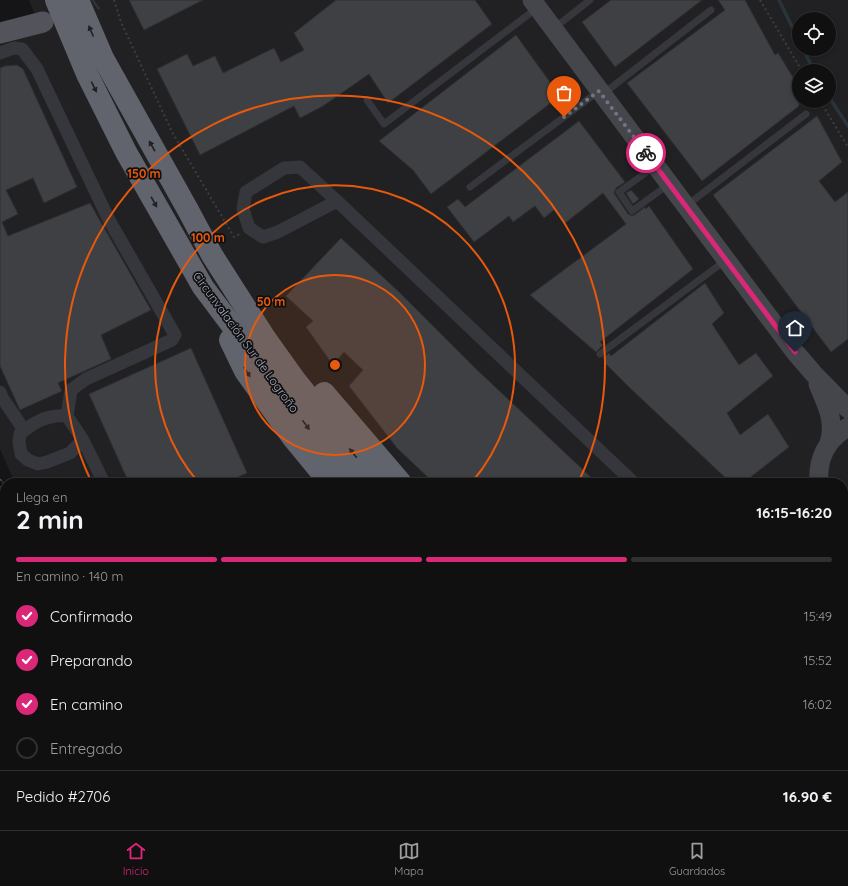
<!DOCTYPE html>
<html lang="es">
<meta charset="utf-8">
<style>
body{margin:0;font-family:Quicksand,sans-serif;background:#1e1e1f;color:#f1f3f6;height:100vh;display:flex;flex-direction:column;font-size:15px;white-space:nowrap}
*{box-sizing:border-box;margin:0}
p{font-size:13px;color:#9c9d9f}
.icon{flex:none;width:22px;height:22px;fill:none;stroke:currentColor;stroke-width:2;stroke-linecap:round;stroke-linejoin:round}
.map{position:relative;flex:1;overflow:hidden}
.panel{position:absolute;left:0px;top:478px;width:848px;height:352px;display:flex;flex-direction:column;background:#101011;border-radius:16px 16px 0 0;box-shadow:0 2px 6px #0003,0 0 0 1px #303031}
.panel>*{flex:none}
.buttons{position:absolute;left:792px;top:12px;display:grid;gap:8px}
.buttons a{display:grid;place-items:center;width:44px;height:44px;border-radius:50%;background:#101011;box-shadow:0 2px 6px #0003,0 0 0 1px #303031;font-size:20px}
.pin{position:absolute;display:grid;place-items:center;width:34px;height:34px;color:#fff;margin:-41px -17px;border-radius:50% 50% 50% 0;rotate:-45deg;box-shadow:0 0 4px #0007}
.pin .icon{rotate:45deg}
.courier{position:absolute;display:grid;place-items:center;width:40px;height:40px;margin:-20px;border:3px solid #db2777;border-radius:50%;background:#fff;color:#222;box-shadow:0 1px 5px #0007}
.summary em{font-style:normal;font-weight:800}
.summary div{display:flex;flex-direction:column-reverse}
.summary{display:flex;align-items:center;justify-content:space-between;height:68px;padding:0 16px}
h1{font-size:26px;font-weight:800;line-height:30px}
.bar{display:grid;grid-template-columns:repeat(4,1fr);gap:6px 4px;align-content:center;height:48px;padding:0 16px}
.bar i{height:5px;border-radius:3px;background:#303031}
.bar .active{background:#db2777}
.bar p{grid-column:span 4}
.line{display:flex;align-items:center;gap:10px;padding:0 16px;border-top:1px solid #303031}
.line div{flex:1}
ol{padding:0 16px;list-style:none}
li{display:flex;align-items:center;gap:12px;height:44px}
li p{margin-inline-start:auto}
li .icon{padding:4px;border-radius:50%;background:#db2777;color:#fff;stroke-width:4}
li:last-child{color:#9c9d9f}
li i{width:22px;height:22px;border:2px solid #303031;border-radius:50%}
.menu{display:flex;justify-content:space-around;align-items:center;height:56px;border-top:1px solid #303031;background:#101011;font-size:11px;color:#9c9d9f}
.menu a{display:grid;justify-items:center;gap:2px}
.menu .active{color:#db2777}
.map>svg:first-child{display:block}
.built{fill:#212124;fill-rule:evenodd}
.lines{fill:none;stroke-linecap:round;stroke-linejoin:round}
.stream{stroke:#2a343b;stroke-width:3.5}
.building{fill:#3f4044;stroke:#2f2f33}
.primary-tunnel{stroke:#323337;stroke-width:21;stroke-dasharray:21 10;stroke-linecap:butt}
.path{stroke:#3c3e43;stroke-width:2;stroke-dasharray:2 3;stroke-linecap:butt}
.service{stroke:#36373c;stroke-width:7}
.minor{stroke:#36373c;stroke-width:13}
.secondary{stroke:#44464c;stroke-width:19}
.primary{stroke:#52535b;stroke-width:21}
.motorway{stroke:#61646d;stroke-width:22}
.rail-casing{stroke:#494b51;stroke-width:4.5}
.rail{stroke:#101012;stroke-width:3;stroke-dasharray:9;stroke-linecap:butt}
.oneway{fill:#202124}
.done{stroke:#737680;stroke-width:4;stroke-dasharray:0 7.2}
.route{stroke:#db2777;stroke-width:5}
.ring{fill:none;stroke:#e8590c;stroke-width:2}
.labels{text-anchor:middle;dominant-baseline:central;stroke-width:3.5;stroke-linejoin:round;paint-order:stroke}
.street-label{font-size:12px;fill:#a6abb8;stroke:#101012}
.centre{fill:#e8590c;stroke:#101012;stroke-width:2}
.ring-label{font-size:12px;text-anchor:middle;font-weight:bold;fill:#e8590c;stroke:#101012;stroke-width:3.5;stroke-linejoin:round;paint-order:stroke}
</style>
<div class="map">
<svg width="848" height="830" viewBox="0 0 848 830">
<rect width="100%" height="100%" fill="#151517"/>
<path class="built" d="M29,0H848V830H172L170,825H843V483H15L0,449V37L40,28ZM799,19H829V49H799ZM799,71H829V101H799Z"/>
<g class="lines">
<g class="stream">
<polyline points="779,0 799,41"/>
<polyline points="803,49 814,71"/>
<polyline points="829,97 848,126"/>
</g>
</g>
<g class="building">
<polygon points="129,0 203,0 144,30"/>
<polygon points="336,0 475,0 492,24 388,103 369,74 323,106 300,118 294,106 200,155 157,69 187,54 193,66 215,56 223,73 274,48 281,62 304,50 294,33"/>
<polygon points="611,0 702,0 615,67 582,22"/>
<polygon points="718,0 745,0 775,55 778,53 799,87 799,106 702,181 627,83 725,10"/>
<polygon points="516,35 560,96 431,194 413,170 379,141"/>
<polygon points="17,65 23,69 77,187 44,203 33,178 6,190 18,214 2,222 8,236 90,203 151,310 101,335 111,359 58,383 62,391 20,410 0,366 0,68 5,66"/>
<polygon points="817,116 842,162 819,181 835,202 848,192 848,339 831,352 713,195"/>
<polygon points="579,121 625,182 616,188 614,193 628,214 633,216 645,207 646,209 649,206 693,269 600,342 603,345 596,352 530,295 626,224 603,193 564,224 554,210 544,218 535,206 513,222 509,216 474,242 447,207 458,199 465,207"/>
<polygon points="631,190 639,199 633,204 626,193"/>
<polygon points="341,238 399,292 474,367 597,483 434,483 397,448 349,386 363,370 344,352 333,365 306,327 313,321 286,296"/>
<polygon points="705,283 724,313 712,324 739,365 756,353 773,376 727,413 740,435 768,414 789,447 743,483 731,483 630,388 604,362 606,360 603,358 609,353 611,356"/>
<polygon points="191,348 247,473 225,483 129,483 89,394"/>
</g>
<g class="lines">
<polyline class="primary-tunnel" points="64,14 87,5 94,0"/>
<g class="path">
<polyline points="114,0 121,22 172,132 234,237 240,234"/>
<polyline points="760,0 802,71"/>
<polyline points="820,101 848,147"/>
</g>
<g class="service">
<polyline points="553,29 590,0"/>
<polyline points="603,94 711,10"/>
<polyline points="367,100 384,124 537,8"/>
<polyline points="655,166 619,192 632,211 669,184"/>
<polyline points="470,187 599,91"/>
<polyline points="686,206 806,114"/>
<polyline points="600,354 726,260"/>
<polyline points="0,625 5,635"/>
<polyline points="0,678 5,676"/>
<polyline points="101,825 104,830"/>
</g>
<g class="minor">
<polyline points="0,53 14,48 22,49 37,69 109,220 175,335 172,340 86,379 71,390 67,416"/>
<polyline points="337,201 278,232 263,237 249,228 243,209 246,192 284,168 300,167 337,201 634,483"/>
<polyline points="0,392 3,399 24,430"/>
<path d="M83,440L70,453L47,462L38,464L28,460L21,454L19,442L20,434C34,422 48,414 67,416L83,440L104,483"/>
<polyline points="286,825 290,830"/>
<polyline points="641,825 647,830"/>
<polyline points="494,830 499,825"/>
</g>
<g class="secondary">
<polyline points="532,0 795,352 813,373 848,409"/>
<path d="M818,384C826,404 836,421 829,443"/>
<path d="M819,483C817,459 827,439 848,427"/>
<polyline points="843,521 848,524"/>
</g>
<g class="primary">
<polyline points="0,33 43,22"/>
<polyline points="0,704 5,714"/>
<polyline points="62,825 64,830"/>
</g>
<g class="motorway">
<polyline points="56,0 87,74 126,152 203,287 326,451 352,483"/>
<polyline points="78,0 103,58 188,210 212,255 265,338 295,380 378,483"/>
<polyline points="230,340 245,371 293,438 330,483"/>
<polyline points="324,393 401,483"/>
<polyline points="661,825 666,830"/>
<polyline points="687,825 692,830"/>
<polyline points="714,825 718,830"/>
<polyline points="742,825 747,830"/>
</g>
<defs>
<g id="rail">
<polyline points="0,481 5,494"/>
<polyline points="151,825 153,830"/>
</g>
</defs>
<use href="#rail" class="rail-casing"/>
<use href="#rail" class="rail"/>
</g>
<defs><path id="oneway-solid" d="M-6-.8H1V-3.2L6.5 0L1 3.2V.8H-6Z"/></defs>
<g class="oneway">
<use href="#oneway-solid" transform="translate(91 31) rotate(-113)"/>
<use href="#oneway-solid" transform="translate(94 87) rotate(64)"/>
<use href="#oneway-solid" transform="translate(152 146) rotate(-119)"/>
<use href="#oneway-solid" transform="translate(154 202) rotate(61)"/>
<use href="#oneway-solid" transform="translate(247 372) rotate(58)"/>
<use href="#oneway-solid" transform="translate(306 425) rotate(53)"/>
<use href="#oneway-solid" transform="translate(353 453) rotate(-129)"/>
</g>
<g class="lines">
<polyline class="done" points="564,117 599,91 646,153"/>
<polyline class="route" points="646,153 795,352"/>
</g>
<circle cx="335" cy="365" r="90" fill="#e8590c" fill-opacity=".12"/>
<g class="ring">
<circle cx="335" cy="365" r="90"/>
<path d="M198 482A180 180 0 1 1 472 482"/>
<path d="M91 481A270 270 0 1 1 579 481"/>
</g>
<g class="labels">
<g class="street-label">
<text transform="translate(246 342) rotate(54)">Circunvalación Sur de Logroño</text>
</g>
</g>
<circle cx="335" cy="365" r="6" class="centre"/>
<g class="ring-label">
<text x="144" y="178">150 m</text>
<text x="208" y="242">100 m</text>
<text x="271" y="306">50 m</text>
</g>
</svg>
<div class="buttons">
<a><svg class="icon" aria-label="locate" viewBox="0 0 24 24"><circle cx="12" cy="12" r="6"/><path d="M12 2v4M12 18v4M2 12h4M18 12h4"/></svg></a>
<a><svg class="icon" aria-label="layers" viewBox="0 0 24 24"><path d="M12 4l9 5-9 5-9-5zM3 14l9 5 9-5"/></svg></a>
</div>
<div class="pin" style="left:564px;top:117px;background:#ea580c"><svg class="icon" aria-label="bag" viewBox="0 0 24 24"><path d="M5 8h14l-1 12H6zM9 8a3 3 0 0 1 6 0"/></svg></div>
<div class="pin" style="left:795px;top:352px;background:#1f2937"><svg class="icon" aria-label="home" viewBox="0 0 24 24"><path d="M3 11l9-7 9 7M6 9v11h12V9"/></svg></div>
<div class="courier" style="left:646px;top:153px"><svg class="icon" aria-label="bike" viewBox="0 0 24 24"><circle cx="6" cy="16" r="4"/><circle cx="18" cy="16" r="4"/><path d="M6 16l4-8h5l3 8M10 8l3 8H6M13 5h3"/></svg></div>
<section class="panel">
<div class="summary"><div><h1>2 min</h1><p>Llega en</p></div><em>16:15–16:20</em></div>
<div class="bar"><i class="active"></i><i class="active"></i><i class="active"></i><i></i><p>En camino · 140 m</p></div>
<ol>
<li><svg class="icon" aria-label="check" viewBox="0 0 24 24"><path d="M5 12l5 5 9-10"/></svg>Confirmado<p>15:49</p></li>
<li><svg class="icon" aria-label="check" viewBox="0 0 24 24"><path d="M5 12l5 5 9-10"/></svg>Preparando<p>15:52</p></li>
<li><svg class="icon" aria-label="check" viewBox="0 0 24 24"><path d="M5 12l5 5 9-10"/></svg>En camino<p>16:02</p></li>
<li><i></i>Entregado</li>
</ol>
<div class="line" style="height:52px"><div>Pedido #2706</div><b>16.90 €</b></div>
</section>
</div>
<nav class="menu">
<a class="active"><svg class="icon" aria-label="home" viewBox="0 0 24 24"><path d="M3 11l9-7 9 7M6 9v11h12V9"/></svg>Inicio</a>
<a><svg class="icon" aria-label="map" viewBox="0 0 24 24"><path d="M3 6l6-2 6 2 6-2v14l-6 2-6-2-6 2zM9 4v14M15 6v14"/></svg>Mapa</a>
<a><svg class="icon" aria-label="saved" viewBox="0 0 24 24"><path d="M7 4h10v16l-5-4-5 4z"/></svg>Guardados</a>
</nav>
